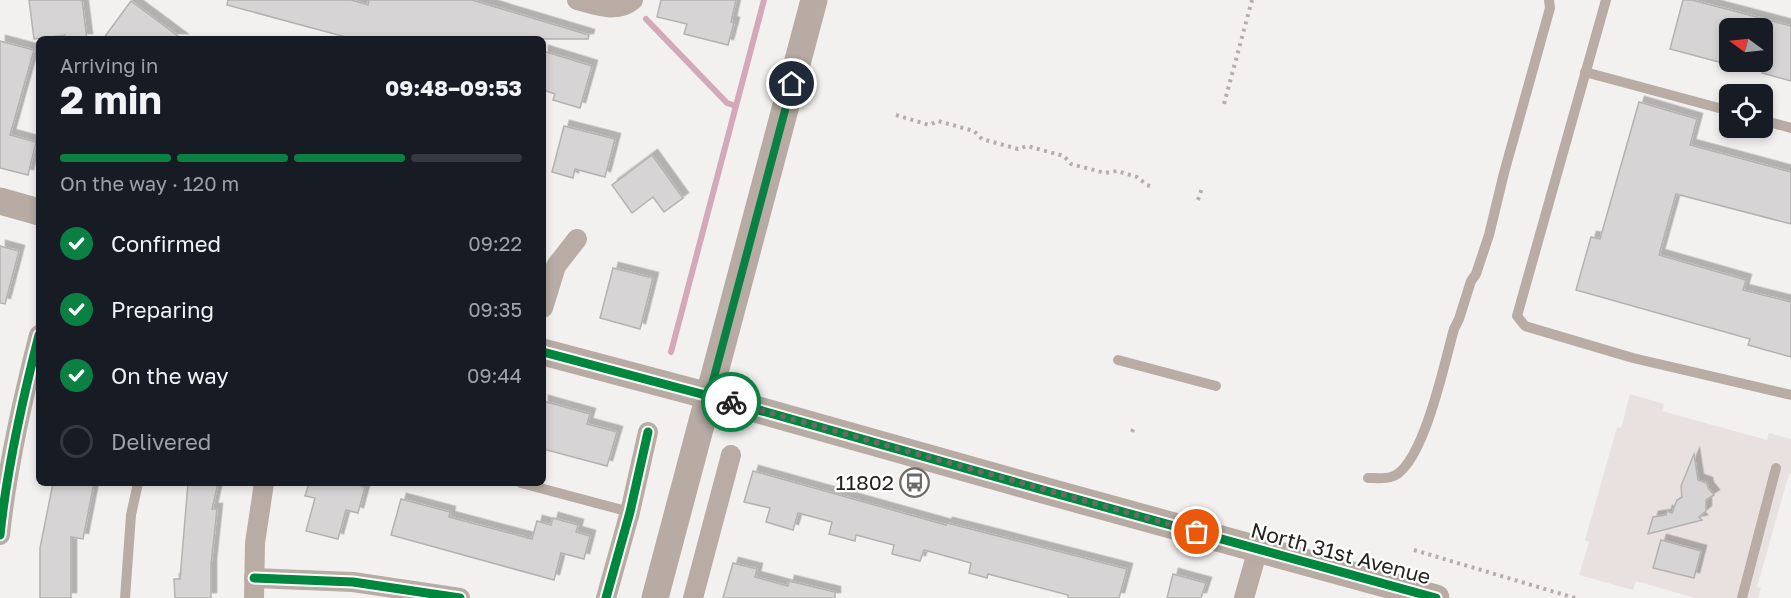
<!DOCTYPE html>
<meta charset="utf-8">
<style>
body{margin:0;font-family:"Golos Text",sans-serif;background:#20242c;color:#f1f3f6;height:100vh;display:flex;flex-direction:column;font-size:22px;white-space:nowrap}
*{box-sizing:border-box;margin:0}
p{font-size:20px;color:#9ea1a6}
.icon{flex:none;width:33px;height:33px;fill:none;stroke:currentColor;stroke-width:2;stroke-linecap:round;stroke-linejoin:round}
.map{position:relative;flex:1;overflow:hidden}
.details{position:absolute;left:36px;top:36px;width:510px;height:450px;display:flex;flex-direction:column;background:#171b24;border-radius:9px;box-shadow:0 3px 9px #0003}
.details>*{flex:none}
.needle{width:39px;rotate:285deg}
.tools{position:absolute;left:1719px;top:18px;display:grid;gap:12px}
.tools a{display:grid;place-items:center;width:54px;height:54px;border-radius:9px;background:#171b24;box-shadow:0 3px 9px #0003;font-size:30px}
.pin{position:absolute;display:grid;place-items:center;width:51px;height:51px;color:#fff;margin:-26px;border:3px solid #fff;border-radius:50%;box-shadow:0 2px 6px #0007}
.courier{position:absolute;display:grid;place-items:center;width:60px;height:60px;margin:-30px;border:4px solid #0b8043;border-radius:50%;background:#fff;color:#222;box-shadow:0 2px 8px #0007}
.headline em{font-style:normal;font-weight:700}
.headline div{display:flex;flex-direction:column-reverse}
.headline{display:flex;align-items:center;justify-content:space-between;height:102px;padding:0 24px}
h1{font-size:39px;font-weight:700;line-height:45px}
.bar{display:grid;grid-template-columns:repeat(4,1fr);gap:9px 6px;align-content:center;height:72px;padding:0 24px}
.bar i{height:8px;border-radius:4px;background:#363941}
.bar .current{background:#0b8043}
.bar p{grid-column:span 4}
ol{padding:0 24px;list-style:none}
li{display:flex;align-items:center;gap:18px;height:66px}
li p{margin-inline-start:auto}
li .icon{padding:6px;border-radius:50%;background:#0b8043;color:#fff;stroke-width:4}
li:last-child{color:#9ea1a6}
li i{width:33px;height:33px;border:3px solid #363941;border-radius:50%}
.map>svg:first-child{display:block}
.built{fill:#e9e1df}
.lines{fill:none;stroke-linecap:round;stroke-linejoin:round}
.stream{stroke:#d3a8b8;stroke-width:6}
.building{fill:#d6d4d4;stroke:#b4b2b1;stroke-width:1.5;filter:url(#shadow)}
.path{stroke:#b5aeaa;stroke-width:4;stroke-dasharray:3 4.5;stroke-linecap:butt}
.lane{stroke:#b8aca5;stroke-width:10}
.street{stroke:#b8aca5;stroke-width:20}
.secondary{stroke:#b7aba4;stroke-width:27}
.cycleway-casing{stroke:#fff;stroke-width:13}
.cycleway{stroke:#00873e;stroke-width:9}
.done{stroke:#6c6a69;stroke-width:6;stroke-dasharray:0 10.8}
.route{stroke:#0b8043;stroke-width:8}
.labels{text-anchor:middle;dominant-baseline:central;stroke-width:4.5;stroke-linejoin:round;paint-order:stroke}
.poi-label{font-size:21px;fill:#232221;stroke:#fff;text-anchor:end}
.street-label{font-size:21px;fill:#232221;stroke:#fff}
</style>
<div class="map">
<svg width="1791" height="598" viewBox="0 0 1791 598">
<defs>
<filter id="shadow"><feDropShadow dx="5.5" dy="-5.5" stdDeviation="0" flood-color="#0004"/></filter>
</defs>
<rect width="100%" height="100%" fill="#f3f1f0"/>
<polygon class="built" points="1630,394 1664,404 1662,411 1767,440 1769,433 1791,439 1791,474 1789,474 1757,587 1761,588 1758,598 1695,598 1636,581 1633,590 1579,575 1589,542 1585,540 1617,427 1621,428"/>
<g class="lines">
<g class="stream">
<polyline points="646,19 727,103 736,106"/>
<polyline points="671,352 764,0"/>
</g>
</g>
<g class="building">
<polygon points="29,0 82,0 87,39 65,39 65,35 34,39"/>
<polygon points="228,0 351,0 368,5 369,0 472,0 589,35 588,39 353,39 227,5"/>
<polygon points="661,0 736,0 731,22 734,23 728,45 684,34 687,24 657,17"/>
<polygon points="1683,0 1692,0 1791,26 1791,81 1762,73 1762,28 1730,28 1730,65 1670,49"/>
<polygon points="131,1 182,39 103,39"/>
<polygon points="0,41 34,50 10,135 36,142 28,175 0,168"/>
<polygon points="543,51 592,66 580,108 553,100 555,94 543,90"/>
<polygon points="1639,102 1697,119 1690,145 1791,172 1791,224 1676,194 1659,255 1746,280 1743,290 1791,302 1791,357 1748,345 1750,339 1576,290 1591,237 1600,239"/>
<polygon points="564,126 615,139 605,177 575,169 573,178 552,172"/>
<polygon points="652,155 683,198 664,212 653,197 632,213 612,185"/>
<polygon points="0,246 19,251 5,304 0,303"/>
<polygon points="613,268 653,278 640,329 600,318"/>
<polygon points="543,401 590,414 587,424 617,432 607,466 543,449"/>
<polygon points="1694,454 1698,480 1707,483 1708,488 1714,495 1706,500 1706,511 1699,517 1702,520 1648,534 1653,517 1666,515 1667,511 1672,513 1677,500 1682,497 1681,486"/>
<polygon points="753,471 946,525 947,523 1127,569 1119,598 1068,598 1068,595 988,574 987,578 969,573 971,563 924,550 920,561 892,554 894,545 856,535 855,541 829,534 832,522 798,513 793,530 766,522 770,508 744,502"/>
<polygon points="53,483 94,483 83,539 71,537 71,598 40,598 40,548"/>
<polygon points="188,483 218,483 212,509 217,509 211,565 211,598 175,598 174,579 180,579"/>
<polygon points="309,483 352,483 365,487 358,513 346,510 338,539 306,531 315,498 305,496"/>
<polygon points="401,499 450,512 449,517 532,539 537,521 551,525 553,518 578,525 576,532 590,536 584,559 561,553 554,580 391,535"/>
<polygon points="1661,540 1701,551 1694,578 1653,568"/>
<polygon points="733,563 757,569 755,577 788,586 789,581 835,592 835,598 723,598"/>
<polygon points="1173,574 1206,583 1201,598 1167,598"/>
</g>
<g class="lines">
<g class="path">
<polyline points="1224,104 1252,0"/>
<polyline points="896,115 929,125 938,121 974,131 982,139 1018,149 1027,146 1064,156 1071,164 1105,173 1117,171 1137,177 1147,185 1153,187"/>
<polyline points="1198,200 1202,188"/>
<polyline points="1132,432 1134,427"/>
<polyline points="1414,550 1575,598"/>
</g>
<g class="lane">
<polyline points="1606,0 1517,316 1525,326 1633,358 1791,395"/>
<polyline points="1585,72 1730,111"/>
<polyline points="1762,120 1791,128"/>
<polyline points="1118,360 1216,386"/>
<path d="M1368,478C1375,478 1384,479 1391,477C1423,469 1445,360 1454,329L1459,319L1471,281L1476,274L1489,235L1504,173L1550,8L1549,0"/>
<polyline points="521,483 630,512"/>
<polyline points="125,598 131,515 138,483"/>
<polyline points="1742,598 1776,468"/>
</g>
<g class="street">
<path d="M577,0C596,5 617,14 633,0"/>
<polyline points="543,308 556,266 577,239"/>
<path d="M0,535C7,467 22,401 39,335"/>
<polyline points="254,578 353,582 460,598"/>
<polyline points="254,598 255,543 264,483"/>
<polyline points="606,598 630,512 648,432"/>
<polyline points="693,598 731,455"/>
<polyline points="1244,598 1258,549"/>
</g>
<g class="secondary">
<polyline points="0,201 39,212"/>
<polyline points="543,352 709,396 1043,490 1436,598"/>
<polyline points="655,598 814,0"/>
</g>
<defs>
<g id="cycleway">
<polyline points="543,352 709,396 1043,490 1436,598"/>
<path d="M0,535C7,467 22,401 39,335"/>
<polyline points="254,578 353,582 460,598"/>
<polyline points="606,598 630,512 648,432"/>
</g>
</defs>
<use href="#cycleway" class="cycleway-casing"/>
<use href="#cycleway" class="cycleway"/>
</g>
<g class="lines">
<polyline class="done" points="731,402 1197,532"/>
<polyline class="route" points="731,402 709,396 792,84"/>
</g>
<defs>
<symbol id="bus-ring" viewBox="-11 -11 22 22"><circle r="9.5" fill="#fff" stroke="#6c6a69" stroke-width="1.5"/><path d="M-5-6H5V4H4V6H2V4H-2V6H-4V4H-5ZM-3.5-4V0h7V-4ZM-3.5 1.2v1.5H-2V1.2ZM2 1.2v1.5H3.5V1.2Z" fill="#6c6a69"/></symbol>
</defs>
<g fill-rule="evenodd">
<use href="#bus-ring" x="898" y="466" width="33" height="33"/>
</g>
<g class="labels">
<g class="poi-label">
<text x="894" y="482">11802</text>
</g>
<g class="street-label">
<text transform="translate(1341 553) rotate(15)">North 31st Avenue</text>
</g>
</g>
</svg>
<div class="tools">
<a><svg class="needle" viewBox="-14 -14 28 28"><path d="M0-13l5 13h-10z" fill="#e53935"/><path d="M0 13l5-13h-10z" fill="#9ea1a6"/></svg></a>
<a><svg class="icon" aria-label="locate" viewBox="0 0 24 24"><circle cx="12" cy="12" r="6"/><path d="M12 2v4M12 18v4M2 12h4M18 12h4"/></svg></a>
</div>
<div class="pin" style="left:1197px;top:532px;background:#ea580c"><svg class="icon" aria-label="bag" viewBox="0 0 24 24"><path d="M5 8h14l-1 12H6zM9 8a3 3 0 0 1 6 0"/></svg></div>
<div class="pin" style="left:792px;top:84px;background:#1f2937"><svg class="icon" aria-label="home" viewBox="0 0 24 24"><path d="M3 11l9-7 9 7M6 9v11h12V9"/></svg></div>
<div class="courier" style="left:731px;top:402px"><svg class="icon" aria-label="bike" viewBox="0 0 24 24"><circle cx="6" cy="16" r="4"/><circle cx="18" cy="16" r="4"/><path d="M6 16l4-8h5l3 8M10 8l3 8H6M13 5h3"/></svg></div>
<section class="details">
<div class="headline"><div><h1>2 min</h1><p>Arriving in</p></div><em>09:48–09:53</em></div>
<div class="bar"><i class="current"></i><i class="current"></i><i class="current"></i><i></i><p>On the way · 120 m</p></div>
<ol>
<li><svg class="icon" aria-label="check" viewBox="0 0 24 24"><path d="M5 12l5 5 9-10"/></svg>Confirmed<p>09:22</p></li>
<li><svg class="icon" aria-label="check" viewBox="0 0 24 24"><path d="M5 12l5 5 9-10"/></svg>Preparing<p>09:35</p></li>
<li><svg class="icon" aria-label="check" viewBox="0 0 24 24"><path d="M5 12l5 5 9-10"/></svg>On the way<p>09:44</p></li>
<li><i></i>Delivered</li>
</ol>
</section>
</div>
